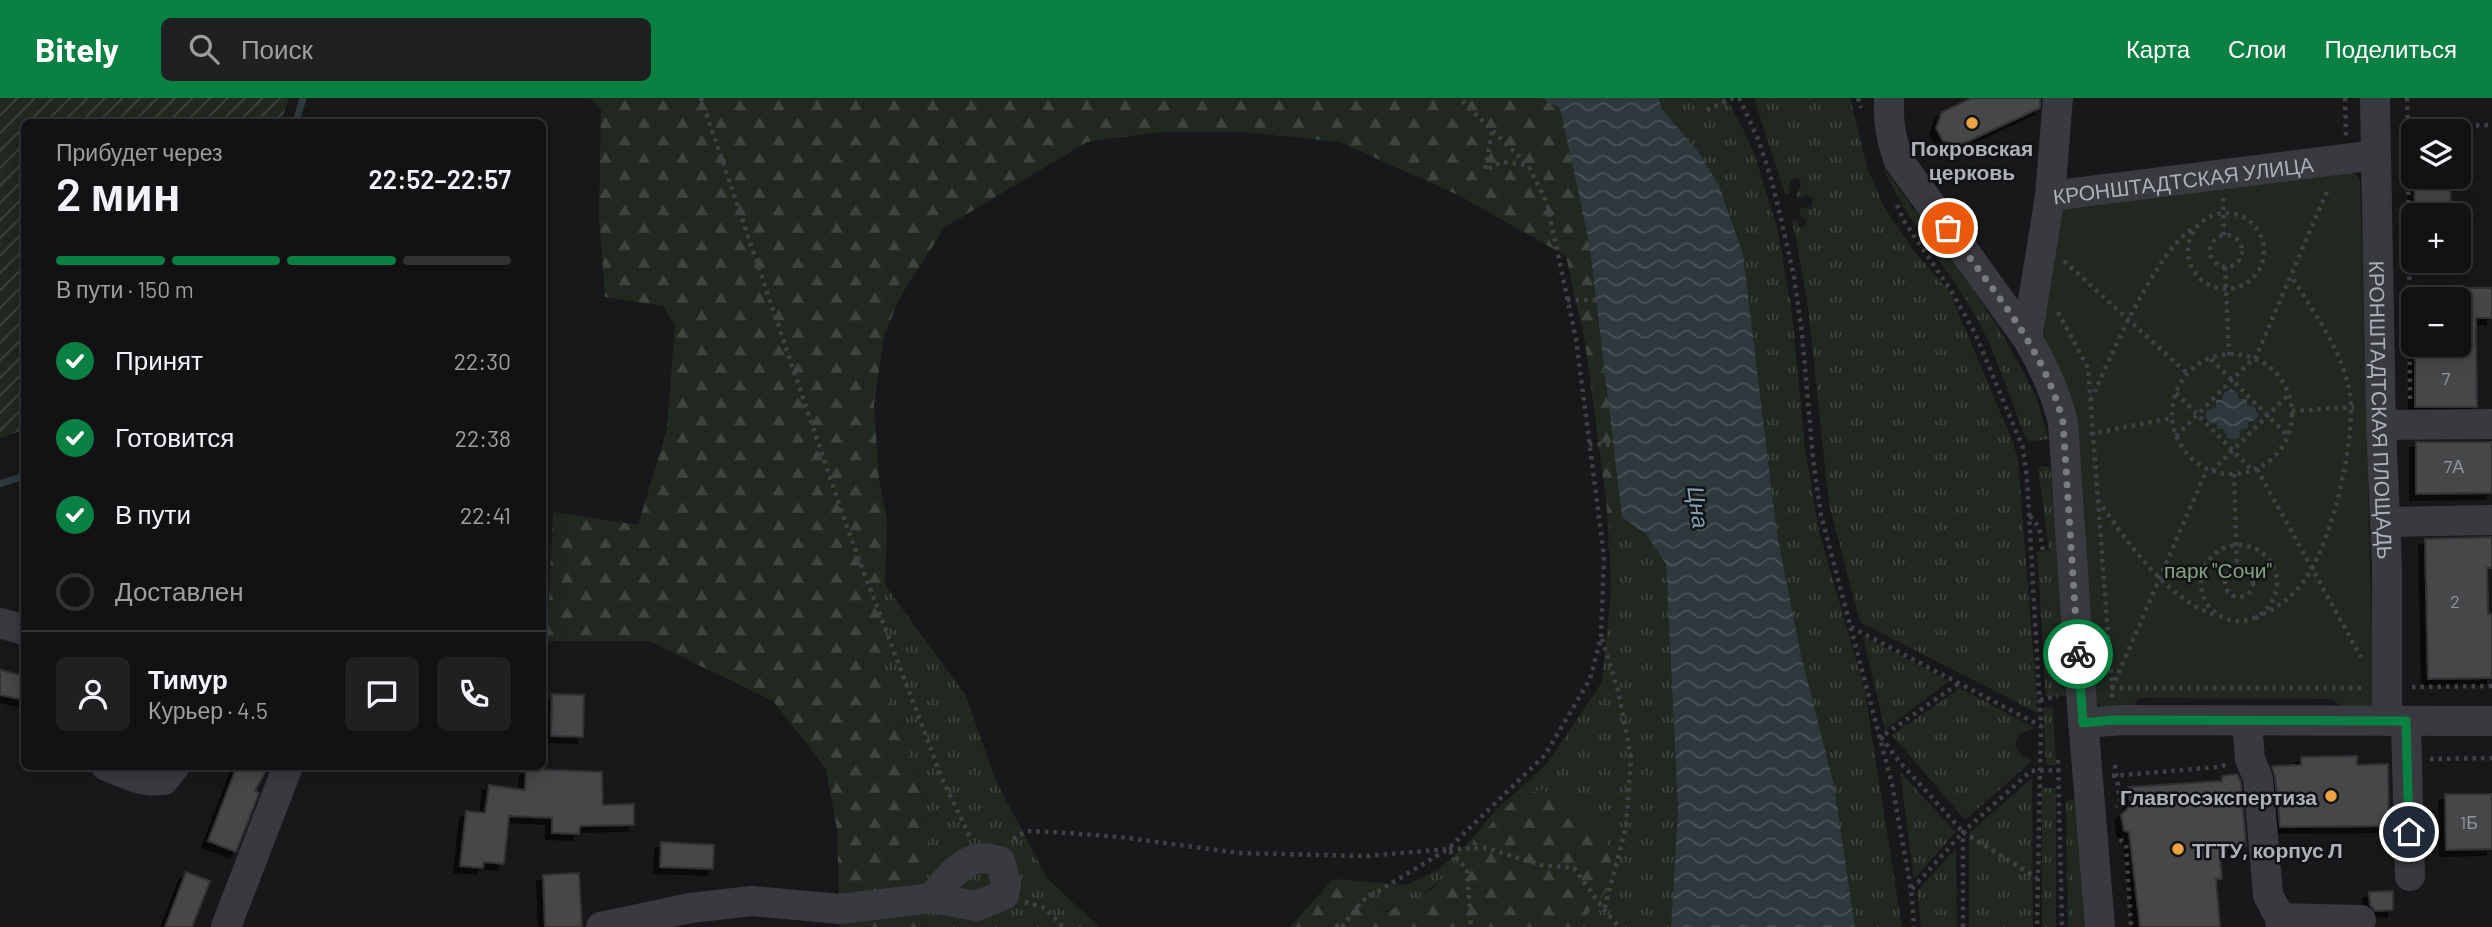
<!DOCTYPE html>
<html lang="ru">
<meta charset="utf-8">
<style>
body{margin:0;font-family:Barlow,sans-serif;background:#1f2022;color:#f1f3f6;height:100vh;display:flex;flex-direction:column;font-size:26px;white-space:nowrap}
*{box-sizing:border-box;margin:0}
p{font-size:23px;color:#9c9ea0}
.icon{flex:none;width:38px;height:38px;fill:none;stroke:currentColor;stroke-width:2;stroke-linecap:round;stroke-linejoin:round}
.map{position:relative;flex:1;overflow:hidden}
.side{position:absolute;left:21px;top:21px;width:525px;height:651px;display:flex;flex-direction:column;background:#121214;border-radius:10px;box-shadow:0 4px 18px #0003,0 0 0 2px #313234}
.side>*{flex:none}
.buttons{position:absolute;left:2401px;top:21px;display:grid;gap:14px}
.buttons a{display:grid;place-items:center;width:70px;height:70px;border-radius:10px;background:#121214;box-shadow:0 4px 18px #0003,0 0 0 2px #313234;font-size:35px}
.pin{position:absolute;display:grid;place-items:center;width:60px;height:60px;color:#fff;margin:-30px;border:4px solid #fff;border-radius:50%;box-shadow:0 2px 7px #0007}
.courier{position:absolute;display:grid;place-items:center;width:70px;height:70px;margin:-35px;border:5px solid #0b8043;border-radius:50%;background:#fff;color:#222;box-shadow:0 2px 9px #0007}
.headline em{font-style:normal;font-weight:600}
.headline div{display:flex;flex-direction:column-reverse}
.headline{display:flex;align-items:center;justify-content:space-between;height:119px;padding:0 35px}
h1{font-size:46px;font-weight:600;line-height:52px}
.bar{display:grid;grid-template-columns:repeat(4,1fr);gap:10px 7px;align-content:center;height:84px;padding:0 35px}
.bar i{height:9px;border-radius:5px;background:#313234}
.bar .current{background:#0b8043}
.bar p{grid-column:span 4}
.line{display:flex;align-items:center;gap:18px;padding:0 35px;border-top:2px solid #313234}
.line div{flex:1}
.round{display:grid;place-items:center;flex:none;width:74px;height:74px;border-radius:10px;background:#1f2022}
ol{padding:0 35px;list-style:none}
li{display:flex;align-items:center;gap:21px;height:77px}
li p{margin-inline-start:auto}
li .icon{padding:7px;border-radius:50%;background:#0b8043;color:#fff;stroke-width:4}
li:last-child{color:#9c9ea0}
li i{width:38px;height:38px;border:4px solid #313234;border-radius:50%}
header{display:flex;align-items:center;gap:42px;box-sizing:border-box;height:98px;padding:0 35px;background:#0b8043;color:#fff}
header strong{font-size:33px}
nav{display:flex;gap:38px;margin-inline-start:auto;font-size:24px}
.search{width:490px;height:63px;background:#1f2022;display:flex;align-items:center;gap:18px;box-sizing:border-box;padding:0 24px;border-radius:10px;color:#9c9ea0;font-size:26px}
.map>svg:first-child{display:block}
.grass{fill:url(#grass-tufts)}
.forest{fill:url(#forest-firs)}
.park{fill:#202820;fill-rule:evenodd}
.garden{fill:url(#garden-furrows)}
.water{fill:url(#water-waves)}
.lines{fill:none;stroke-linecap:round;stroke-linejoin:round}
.stream{stroke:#2e383d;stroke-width:7}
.building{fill:#45464a;stroke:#323236;stroke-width:2;filter:url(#shadow)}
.path{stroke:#3f4146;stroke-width:4.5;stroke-dasharray:3.5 5;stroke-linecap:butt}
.minor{stroke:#393a3f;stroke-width:30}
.done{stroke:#787b81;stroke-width:7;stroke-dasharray:0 12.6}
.route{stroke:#0b8043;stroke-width:9}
.poi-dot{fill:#eba33f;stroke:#131315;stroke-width:2.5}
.labels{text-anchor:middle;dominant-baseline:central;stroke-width:5;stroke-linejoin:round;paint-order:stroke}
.number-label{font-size:18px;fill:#92969d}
.poi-label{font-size:21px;font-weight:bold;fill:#abb0b9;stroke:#131315}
.street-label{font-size:21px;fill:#abb0b9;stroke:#131315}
.park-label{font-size:21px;fill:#83a382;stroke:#131315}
.water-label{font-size:23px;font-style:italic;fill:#83a0b2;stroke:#131315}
</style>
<header>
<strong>Bitely</strong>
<div class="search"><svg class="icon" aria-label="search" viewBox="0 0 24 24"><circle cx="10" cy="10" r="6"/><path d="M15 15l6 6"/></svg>Поиск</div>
<nav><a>Карта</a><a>Слои</a><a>Поделиться</a></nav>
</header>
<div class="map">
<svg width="2492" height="829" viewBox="0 0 2492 829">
<defs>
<pattern id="grass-tufts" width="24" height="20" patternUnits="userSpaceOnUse" patternTransform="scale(1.75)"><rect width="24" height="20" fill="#202820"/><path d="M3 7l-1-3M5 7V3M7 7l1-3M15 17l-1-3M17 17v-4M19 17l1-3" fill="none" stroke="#3e453e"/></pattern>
<pattern id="forest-firs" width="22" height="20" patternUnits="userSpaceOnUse" patternTransform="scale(1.75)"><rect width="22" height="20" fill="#202820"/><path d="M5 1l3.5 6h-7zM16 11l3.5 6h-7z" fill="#3e453e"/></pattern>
<pattern id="garden-furrows" width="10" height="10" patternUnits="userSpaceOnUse" patternTransform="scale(1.75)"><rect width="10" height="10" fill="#202820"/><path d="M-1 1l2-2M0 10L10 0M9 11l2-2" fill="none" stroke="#3e453e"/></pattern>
<pattern id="water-waves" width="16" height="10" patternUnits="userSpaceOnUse" patternTransform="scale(1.75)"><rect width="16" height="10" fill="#2e383d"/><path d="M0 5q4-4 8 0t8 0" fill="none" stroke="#4a5257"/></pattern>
<filter id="shadow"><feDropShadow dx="-6" dy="6" stdDeviation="0" flood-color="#0009"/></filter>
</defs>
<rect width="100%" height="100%" fill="#18181a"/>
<g class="grass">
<polygon points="1658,0 1726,0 1743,31 1755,58 1778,133 1792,214 1805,350 1819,433 1865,594 1902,829 1855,829 1834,687 1801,557 1777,436 1743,156 1700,56 1662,11"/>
<polygon points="1754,0 1850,0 1868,72 1884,109 1914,153 1949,193 2013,344 2018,363 2038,615 1860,524 1829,406 1807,200 1792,122 1796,122 1800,129 1806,128 1807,122 1800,117 1799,113 1802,110 1811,109 1813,101 1807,97 1800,100 1796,98 1801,88 1800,82 1795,80 1789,84 1789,95 1785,96"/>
<path d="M1882,67L1914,112L1942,143L2003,237L2037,300L2048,341L2028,344C2010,303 1998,258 1976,219C1945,166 1907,124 1882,67Z"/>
<polygon points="2050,368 2071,598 2046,598 2037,454 2049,452 2038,369"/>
<path d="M1622,419L1646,436L1666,466L1678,713L1671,829H1574L1584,821L1472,749C1443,779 1409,821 1362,813L1337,788L1333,781L1407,787L1439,771L1472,741L1496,712L1546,667L1602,584L1611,493L1609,420Z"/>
<polygon points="885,487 966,598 996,683 1047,780 1099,829 925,829 914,818 915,777 929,739 922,699 881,576"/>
<polygon points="1863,538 1949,583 1885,632"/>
<polygon points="1960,590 2035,630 2019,636 2015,647 2022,658 2033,662 1965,722 1892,637"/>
<polygon points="2053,609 2056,667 2046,667 2043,610"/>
<polygon points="1900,674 1956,734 1914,781"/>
<polygon points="2032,680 2033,829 1969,829 1969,735"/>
<rect x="2042" y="690" width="14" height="139"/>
<polygon points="2085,701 2089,829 2068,829 2066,702"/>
<polygon points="1956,750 1957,829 1921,829 1917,793"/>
</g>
<g class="forest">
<polygon points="590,0 1541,0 1560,10 1589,144 1622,419 1609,421 1609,456 1607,410 1585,244 1566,158 1460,98 1340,44 1244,34 1161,34 1087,44 945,129 900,199 884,238 874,306 879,381 887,422 884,533 881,576 922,699 929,739 915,778 914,818 925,829 840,829 837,731 826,671 773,603 649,543 547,543 553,414 638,427 667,331 675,227 663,208 605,199 599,118 601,11"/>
<path d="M1540,691C1559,700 1584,708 1596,724C1607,739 1616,770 1609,787C1603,800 1585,820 1574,829H1290L1333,781L1337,788L1362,813L1387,814L1431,792L1513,702Z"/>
</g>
<path class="park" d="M2350,70L2360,82L2374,612H2345L2332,601L2139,600L2129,613L2102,610L2095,604L2041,240L2056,106ZM2227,291H2234C2244,300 2240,306 2257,310L2259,317L2256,322C2245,328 2237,331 2224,331L2217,325L2214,309H2216L2223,302L2224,294Z"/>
<polygon class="garden" points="0,0 289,0 281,24 24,24 24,332 0,340"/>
<g class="water">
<polygon points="1541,0 1658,0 1662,11 1700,56 1719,88 1743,156 1777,436 1801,557 1834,687 1855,829 1671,829 1678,712 1666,466 1646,436 1622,419 1589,144 1560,10"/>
<polygon points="2231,291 2237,294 2240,301 2247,301 2247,307 2254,308 2259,317 2256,322 2248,325 2248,330 2241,331 2239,340 2233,342 2227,340 2224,331 2217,331 2217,326 2209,324 2205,319 2207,312 2216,309 2216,302 2222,302 2224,294"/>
</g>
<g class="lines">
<g class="stream">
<polyline points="296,24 303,0"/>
<polyline points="0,386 24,378"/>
</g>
</g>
<g class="building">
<polygon points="1972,0 2040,0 2040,10 1967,44 1957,47 1943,43 1936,30 1942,14"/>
<polygon points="2414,79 2450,79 2451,117 2415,117"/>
<polygon points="2459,190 2492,190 2492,220 2476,220 2477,309 2415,309 2415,247 2459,247"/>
<polygon points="2416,344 2492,344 2492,395 2416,396"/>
<polygon points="2492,439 2492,470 2487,470 2488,516 2492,516 2492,580 2428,581 2425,441"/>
<polygon points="0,572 24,578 24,602 0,597"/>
<polygon points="552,596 584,597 583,639 551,638"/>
<polygon points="2357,658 2357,667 2388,666 2389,728 2280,729 2275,679 2272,668 2301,667 2301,659"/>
<polygon points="237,668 268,668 255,693 259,695 236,754 208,743"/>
<polygon points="526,671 602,674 603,707 634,706 634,727 580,728 579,736 552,735 552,720 509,718 504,766 484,764 483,770 460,768 466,713 485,715 489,687 525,692"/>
<polygon points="2237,676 2241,684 2246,748 2219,750 2222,781 2216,781 2220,829 2140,829 2129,734 2124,733 2121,717 2130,708 2129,689 2222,683 2222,678"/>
<polygon points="2445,696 2492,696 2492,751 2446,752"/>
<polygon points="661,744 714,747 713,771 660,769"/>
<polygon points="186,774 210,783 192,829 165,829"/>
<polygon points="579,775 582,829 545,829 543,777"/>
<polygon points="2393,793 2393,812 2375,813 2370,807 2369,794"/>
</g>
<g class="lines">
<g class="path">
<polyline points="701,0 848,432 943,683 970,739"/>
<polyline points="1739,0 1758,41 1771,80 1782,125 1794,179 1802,235 1813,361 1821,417 1892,686 1911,791 1914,829"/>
<polyline points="1858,0 1861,10"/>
<polyline points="2345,0 2346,38"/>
<polyline points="2407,0 2408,29"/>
<polyline points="1707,12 1733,0"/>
<polyline points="1492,34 1485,72 1502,64 1527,67"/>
<polyline points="2223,100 2224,137"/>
<polyline points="1897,107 1904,123 1950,191 1975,235 2023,350 2027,381 2041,628 2037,829"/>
<circle cx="2226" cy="153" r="38"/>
<circle cx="2226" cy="153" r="16"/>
<polyline points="2064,163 2188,276"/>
<polyline points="2225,169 2229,257"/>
<polyline points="1567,202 1596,202"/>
<polyline points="2058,214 2088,270 2112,589"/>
<circle cx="2232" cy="316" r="60"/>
<polyline points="2211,261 2288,338"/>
<polyline points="2255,261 2329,89"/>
<polyline points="2176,295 2252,372"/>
<polyline points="2410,301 2408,29 2492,27"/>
<path d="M2091,302C2110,260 2157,150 2195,129"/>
<polyline points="2292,313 2354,309"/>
<polyline points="2090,336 2172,320"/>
<polyline points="2176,338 2253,261"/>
<polyline points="1589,346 1614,347"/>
<polyline points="2257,371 2361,559"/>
<polyline points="2212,373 2288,297"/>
<polyline points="2234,376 2237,471"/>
<path d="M2098,402C2126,442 2166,501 2215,517"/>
<polyline points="2030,418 2039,429 2043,454"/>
<circle cx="2239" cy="485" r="38"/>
<circle cx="2239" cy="485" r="14"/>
<path d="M2255,520C2276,511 2291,500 2305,482C2332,445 2360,331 2348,286C2338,247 2312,211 2291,178"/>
<polyline points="1851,529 2041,628"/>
<polyline points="1602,541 1618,592 1631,660 1626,729 1604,812"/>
<polyline points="1958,586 1881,639 1898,662 1963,734"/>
<polyline points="2412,589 2492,588"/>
<polyline points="2111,590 2362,590"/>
<polyline points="2112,599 2112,590 2207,371"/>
<polyline points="2040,602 2058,598"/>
<polyline points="2430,661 2492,660"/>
<polyline points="2058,662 2062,829"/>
<polyline points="2115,667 2120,703 2116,709"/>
<polyline points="2112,678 2218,669 2228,666"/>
<polyline points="1013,741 1027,733 1052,734 1120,739 1239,755 1367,758 1448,751 1545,657 1590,581 1601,540 1604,458 1576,241 1547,105 1528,67 1459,0"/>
<polyline points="2120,741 2126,747 2131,829"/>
<polyline points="1449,751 1486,750 1541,767 1574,770 1604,812 1619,829"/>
<polyline points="1912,791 1963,734 2037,780"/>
<polyline points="1025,804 1045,810 1063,829"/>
<polyline points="1342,829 1362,803 1448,751 1467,771 1471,829"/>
<polyline points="1963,829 1963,734 2031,673 2061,672"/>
</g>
<g class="minor">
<path d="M1889,0C1888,24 1891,41 1899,63L2027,240C2044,268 2055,293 2063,324L2081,596L2100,829"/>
<path id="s1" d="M2375,0L2381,327L2387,469V623"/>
<polyline points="2050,98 2058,0"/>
<path id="s2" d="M2027,240L2050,98L2376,57"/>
<polyline points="2381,327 2492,326"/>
<polyline points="2385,424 2492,422"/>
<polyline points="0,525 24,532"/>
<polyline points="2247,623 2250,661 2258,680 2268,797 2280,820"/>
<polyline points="2406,623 2410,778"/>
<polyline points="2083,625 2123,622 2492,623"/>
<path d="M106,668C125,676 144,685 164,682L175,668"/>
<polyline points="226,829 288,668"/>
<path d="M601,829L690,810L752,803L840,811L932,800L976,808L1004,797L1006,785L1000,763C994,762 988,760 982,760C962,761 944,785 932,800"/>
<polyline points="2281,829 2280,820 2361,822"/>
</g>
</g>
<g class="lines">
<path class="done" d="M1948,130C1992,192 2044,249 2063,324L2078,556"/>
<polyline class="route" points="2078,556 2083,625 2113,622 2406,623 2409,734"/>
</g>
<g class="poi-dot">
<circle cx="1972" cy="25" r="7"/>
<circle cx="2331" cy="698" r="7"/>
<circle cx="2178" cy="751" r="7"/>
</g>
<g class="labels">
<g class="number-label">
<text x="2446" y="280">7</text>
<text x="2454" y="368">7А</text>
<text x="2455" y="503">2</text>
<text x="2469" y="724">1Б</text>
</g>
<g class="poi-label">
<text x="1972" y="49">Покровская<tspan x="1972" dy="24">церковь</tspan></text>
<text x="2317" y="698" text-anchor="end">Главгосэкспертиза</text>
<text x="2192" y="751" text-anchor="start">ТГТУ, корпус Л</text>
</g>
<g class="street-label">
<text stroke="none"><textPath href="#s2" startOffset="278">КРОНШТАДТСКАЯ УЛИЦА</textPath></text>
<text stroke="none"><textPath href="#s1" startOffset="312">КРОНШТАДТСКАЯ ПЛОЩАДЬ</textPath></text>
</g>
<g class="park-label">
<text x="2218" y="471">парк "Сочи"</text>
</g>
<g class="water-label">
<text transform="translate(1699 409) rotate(82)">Цна</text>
</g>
</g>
</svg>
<div class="buttons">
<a><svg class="icon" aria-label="layers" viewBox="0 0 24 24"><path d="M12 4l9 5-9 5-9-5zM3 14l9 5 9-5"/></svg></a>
<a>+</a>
<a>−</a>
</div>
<div class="pin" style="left:1948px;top:130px;background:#ea580c"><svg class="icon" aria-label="bag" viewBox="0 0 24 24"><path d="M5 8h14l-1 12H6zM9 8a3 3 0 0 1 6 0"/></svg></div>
<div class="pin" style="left:2409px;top:734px;background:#1f2937"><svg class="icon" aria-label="home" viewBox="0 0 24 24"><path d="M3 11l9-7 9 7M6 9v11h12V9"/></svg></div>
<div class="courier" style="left:2078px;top:556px"><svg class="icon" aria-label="bike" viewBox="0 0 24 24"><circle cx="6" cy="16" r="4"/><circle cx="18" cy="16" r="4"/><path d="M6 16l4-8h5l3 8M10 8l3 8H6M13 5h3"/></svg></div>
<section class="side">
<div class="headline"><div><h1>2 мин</h1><p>Прибудет через</p></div><em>22:52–22:57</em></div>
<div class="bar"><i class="current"></i><i class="current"></i><i class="current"></i><i></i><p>В пути · 150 m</p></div>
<ol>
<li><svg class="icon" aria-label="check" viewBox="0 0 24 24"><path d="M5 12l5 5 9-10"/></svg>Принят<p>22:30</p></li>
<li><svg class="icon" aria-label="check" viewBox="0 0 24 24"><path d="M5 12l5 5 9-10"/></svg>Готовится<p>22:38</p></li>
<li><svg class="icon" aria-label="check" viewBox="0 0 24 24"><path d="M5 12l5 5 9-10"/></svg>В пути<p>22:41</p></li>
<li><i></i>Доставлен</li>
</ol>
<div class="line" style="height:126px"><a class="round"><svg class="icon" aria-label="person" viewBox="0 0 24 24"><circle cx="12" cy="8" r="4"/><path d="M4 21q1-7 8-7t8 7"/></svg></a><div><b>Тимур</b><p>Курьер · 4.5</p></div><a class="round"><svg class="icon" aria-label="chat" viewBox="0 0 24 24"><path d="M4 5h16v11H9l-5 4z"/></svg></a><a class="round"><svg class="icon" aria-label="phone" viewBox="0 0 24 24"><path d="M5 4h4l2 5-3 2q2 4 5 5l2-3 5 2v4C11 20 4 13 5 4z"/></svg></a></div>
</section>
</div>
